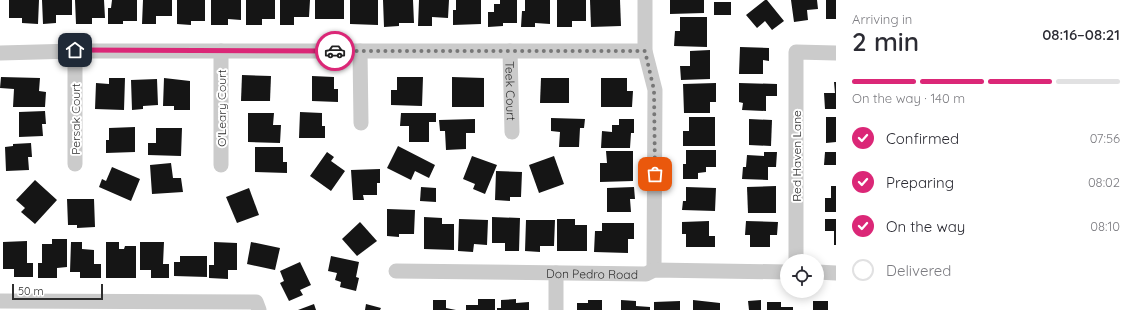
<!DOCTYPE html>
<meta charset="utf-8">
<style>
body{margin:0;font-family:Quicksand,sans-serif;background:#f2f2f3;color:#2b2b33;height:100vh;display:flex;flex-direction:column;font-size:15px;white-space:nowrap}
*{box-sizing:border-box;margin:0}
p{font-size:13px;color:#7c7c81}
.icon{flex:none;width:22px;height:22px;fill:none;stroke:currentColor;stroke-width:2;stroke-linecap:round;stroke-linejoin:round}
.map{position:relative;flex:1;overflow:hidden}
.sheet{display:flex;flex-direction:column;background:#fff;width:300px}
.sheet>*{flex:none}
.fabs{position:absolute;left:780px;top:254px;display:grid;gap:8px}
.fabs a{display:grid;place-items:center;width:44px;height:44px;border-radius:50%;background:#fff;box-shadow:0 2px 10px #0003;font-size:20px}
.scale{position:absolute;left:12px;bottom:10px;width:91px;box-sizing:border-box;padding-left:4px;border:2px solid #2e2e2e;border-top:0;font-size:11px;line-height:14px;white-space:nowrap;color:#2e2e2e;-webkit-text-stroke:3px #fff;paint-order:stroke}
.pin{position:absolute;display:grid;place-items:center;width:34px;height:34px;color:#fff;margin:-17px;border-radius:8px;box-shadow:0 2px 6px #0006}
.courier{position:absolute;display:grid;place-items:center;width:40px;height:40px;margin:-20px;border:3px solid #db2777;border-radius:50%;background:#fff;color:#222;box-shadow:0 1px 5px #0007}
.headline em{font-style:normal;font-weight:600}
.headline div{display:flex;flex-direction:column-reverse}
.headline{display:flex;align-items:center;justify-content:space-between;height:68px;padding:0 16px}
h1{font-size:26px;font-weight:600;line-height:30px}
.bar{display:grid;grid-template-columns:repeat(4,1fr);gap:6px 4px;align-content:center;height:48px;padding:0 16px}
.bar i{height:5px;border-radius:3px;background:#e1e1e2}
.bar .active{background:#db2777}
.bar p{grid-column:span 4}
ol{padding:0 16px;list-style:none}
li{display:flex;align-items:center;gap:12px;height:44px}
li p{margin-inline-start:auto}
li .icon{padding:4px;border-radius:50%;background:#db2777;color:#fff;stroke-width:4}
li:last-child{color:#7c7c81}
li i{width:22px;height:22px;border:2px solid #e1e1e2;border-radius:50%}
main{display:flex;flex:1;min-height:0}
.map>svg:first-child{display:block}
.building{fill:#151515}
.lines{fill:none;stroke-linecap:round;stroke-linejoin:round}
.street{stroke:#cbcbcb;stroke-width:15}
.done{stroke:#777;stroke-width:4;stroke-dasharray:0 7.2}
.route{stroke:#db2777;stroke-width:5}
.labels{text-anchor:middle;dominant-baseline:central;stroke-width:4;stroke-linejoin:round;paint-order:stroke}
.street-label{font-size:12px;fill:#2e2e2e;stroke:#fff}
</style>
<main>
<div class="map">
<svg width="836" height="310" viewBox="0 0 836 310">
<rect width="100%" height="100%" fill="#fff"/>
<g class="building">
<polygon points="9,0 39,0 38,24 22,23 22,18 9,18"/>
<polygon points="42,0 72,0 72,15 56,15 56,23 43,24"/>
<polygon points="75,0 104,0 105,18 92,18 92,24 76,24"/>
<polygon points="112,0 137,0 137,21 123,21 123,24 108,24 108,8 111,8"/>
<polygon points="143,0 172,0 172,16 156,16 156,24 142,24"/>
<polygon points="177,0 205,0 205,21 191,21 191,25 177,24"/>
<polygon points="211,0 241,0 241,20 228,19 228,25 211,25"/>
<polygon points="246,0 275,0 275,19 262,19 262,25 246,25"/>
<polygon points="280,0 310,0 309,17 294,17 294,25 280,25"/>
<rect x="315" y="0" width="29" height="19"/>
<polygon points="350,0 378,0 378,25 350,24"/>
<polygon points="383,0 413,0 414,23 399,23 399,26 384,27"/>
<polygon points="419,0 449,0 448,18 432,17 432,26 418,26"/>
<polygon points="456,0 481,0 481,24 453,25 453,10 456,10"/>
<polygon points="500,0 517,0 517,23 503,23 503,26 488,27 488,12 494,12 494,4 500,4"/>
<polygon points="525,0 550,0 550,24 535,23 535,27 521,27 522,11 525,11"/>
<polygon points="557,0 586,0 586,21 572,21 572,27 557,27"/>
<polygon points="590,0 620,0 621,26 591,27"/>
<polygon points="670,0 704,0 704,13 670,14"/>
<polygon points="765,0 767,0 784,21 772,30 765,21 757,28 746,15"/>
<polygon points="791,0 817,0 818,9 807,10 808,20 794,22"/>
<rect x="826" y="0" width="10" height="19"/>
<rect x="714" y="2" width="17" height="13"/>
<polygon points="680,17 707,17 707,47 674,46 675,31 680,31"/>
<polygon points="740,47 769,48 769,61 763,60 763,74 739,74"/>
<polygon points="710,50 710,79 681,80 680,66 690,66 690,51"/>
<polygon points="242,75 271,76 270,101 241,101"/>
<polygon points="312,76 334,77 334,89 338,89 338,102 312,101"/>
<polygon points="1,77 40,78 39,91 46,92 45,107 13,107 14,89 0,88"/>
<polygon points="397,77 423,77 422,106 391,105 391,90 397,90"/>
<polygon points="452,77 484,78 484,107 452,107"/>
<polygon points="109,78 125,78 124,110 95,109 96,83 109,84"/>
<polygon points="164,78 190,81 190,110 174,110 174,106 163,106"/>
<polygon points="541,78 569,78 569,103 540,103"/>
<polygon points="601,78 627,78 627,91 633,91 632,107 601,107"/>
<polygon points="157,79 158,105 143,106 143,109 132,110 131,80"/>
<polygon points="834,82 836,82 836,109 825,109 824,93 835,93"/>
<polygon points="716,83 716,102 710,102 710,113 684,113 683,84"/>
<polygon points="739,83 777,84 777,96 766,96 766,111 742,110 743,103 739,102"/>
<polygon points="45,111 46,124 42,124 43,136 19,137 19,112"/>
<polygon points="300,112 322,113 322,126 325,126 325,138 299,138"/>
<polygon points="248,113 274,113 273,125 281,125 280,143 248,142"/>
<polygon points="401,113 436,113 436,122 429,122 429,142 409,142 409,126 400,126"/>
<polygon points="689,117 715,117 715,146 683,146 683,131 689,131"/>
<polygon points="826,117 836,117 836,142 826,143"/>
<polygon points="551,118 585,119 584,128 580,128 579,147 559,147 560,132 551,131"/>
<polygon points="475,119 475,133 466,133 466,149 446,150 445,131 440,131 439,120"/>
<polygon points="619,119 634,119 634,133 631,133 630,148 601,148 602,131 612,132 612,125 619,125"/>
<polygon points="749,119 772,120 771,146 749,145"/>
<polygon points="135,127 135,152 106,153 106,140 109,140 109,128"/>
<polygon points="156,128 182,128 181,156 148,155 148,143 156,143"/>
<polygon points="31,143 32,157 28,157 29,170 6,171 5,147 13,146 13,144"/>
<polygon points="398,146 435,165 429,178 415,171 411,180 387,168"/>
<polygon points="255,147 283,147 283,162 287,162 287,173 255,172"/>
<polygon points="686,150 716,150 716,167 706,167 706,172 698,173 698,179 683,179 683,164 686,164"/>
<polygon points="606,151 633,151 633,181 600,182 600,163 607,163"/>
<polygon points="327,152 334,157 331,161 345,171 331,191 310,176"/>
<polygon points="764,152 777,152 776,167 768,167 768,180 742,179 743,167 746,167 747,155 764,156"/>
<polygon points="825,152 836,152 836,165 824,165"/>
<polygon points="472,156 497,165 485,194 473,189 475,184 463,179"/>
<polygon points="554,156 564,184 539,193 529,165"/>
<polygon points="171,163 173,178 181,178 183,192 152,194 150,165"/>
<polygon points="112,167 140,179 131,201 99,187 102,179 106,181"/>
<polygon points="380,169 380,183 377,183 377,195 363,195 364,200 353,200 351,170"/>
<polygon points="496,171 522,172 521,197 510,197 510,201 495,200"/>
<polygon points="35,180 57,200 35,224 21,212 25,208 16,200"/>
<polygon points="776,186 776,213 748,213 747,187"/>
<polygon points="831,186 836,186 836,212 825,212 825,198 831,198"/>
<polygon points="421,187 436,188 436,202 420,201"/>
<polygon points="634,187 635,199 630,199 631,212 607,212 607,188"/>
<polygon points="686,187 716,188 715,211 682,210 683,201 686,201"/>
<polygon points="249,188 259,215 237,223 226,197"/>
<polygon points="67,199 94,199 95,227 77,228 77,225 68,225"/>
<polygon points="387,209 415,210 414,234 399,234 399,237 387,236"/>
<polygon points="424,217 442,218 442,224 454,224 454,250 424,249"/>
<polygon points="492,217 520,218 519,251 505,251 505,243 492,243"/>
<polygon points="459,219 488,220 487,245 474,244 473,252 458,251"/>
<polygon points="557,219 575,219 575,225 587,225 587,251 557,251"/>
<polygon points="825,219 836,219 836,245 834,245 834,231 825,231"/>
<polygon points="526,220 555,220 554,246 540,246 540,252 525,251"/>
<polygon points="709,221 709,236 715,236 715,247 686,247 686,234 682,234 682,222"/>
<polygon points="746,221 778,222 777,235 770,235 770,247 750,247 750,235 745,235"/>
<polygon points="360,222 377,241 357,256 342,239"/>
<polygon points="602,223 634,223 634,239 628,239 628,253 594,252 595,231 602,231"/>
<polygon points="52,239 67,239 67,267 57,268 57,278 38,278 38,263 42,263 42,244 52,244"/>
<polygon points="27,241 27,263 33,263 33,277 14,277 14,269 3,269 3,242"/>
<polygon points="71,242 82,242 82,249 94,250 94,264 101,264 101,278 80,278 80,272 70,272"/>
<polygon points="106,242 119,242 119,249 124,249 125,246 136,246 136,278 106,278"/>
<polygon points="140,242 164,242 163,264 169,264 169,278 151,278 151,270 140,270"/>
<polygon points="214,242 237,243 237,270 228,270 228,279 209,278 209,265 214,265"/>
<polygon points="251,242 280,248 275,270 247,264"/>
<polygon points="180,256 207,256 207,277 174,276 174,262 180,262"/>
<polygon points="331,256 359,262 356,277 359,278 356,291 340,287 341,282 335,280 337,273 328,271"/>
<polygon points="300,262 311,285 300,290 303,295 289,301 280,283 284,281 280,271"/>
<polygon points="478,299 495,299 495,310 466,310 466,305 478,305"/>
<polygon points="516,299 516,303 529,302 529,310 497,310 497,308 501,308 501,300"/>
<polygon points="433,300 446,300 446,308 456,310 433,310"/>
<polygon points="588,300 602,300 602,310 577,310 577,303 588,303"/>
<polygon points="621,300 636,301 636,306 650,307 650,310 621,310"/>
<polygon points="693,300 720,303 720,310 693,310"/>
<polygon points="761,300 761,310 749,310 748,301"/>
<polygon points="680,301 680,310 654,310 654,302"/>
<rect x="813" y="301" width="15" height="9"/>
<polygon points="767,302 781,302 781,307 793,307 793,310 767,310"/>
<polygon points="314,304 316,310 298,310"/>
<polygon points="366,304 381,308 380,310 365,310"/>
</g>
<g class="lines">
<g class="street">
<polyline points="645,0 645,51 655,90 654,270"/>
<polyline points="75,51 75,164"/>
<polyline points="221,51 221,165"/>
<polyline points="360,51 361,123"/>
<path id="s1" d="M510,51L512,132"/>
<polyline points="0,53 75,51 645,51"/>
<polyline points="796,261 796,52 836,53"/>
<path id="s2" d="M396,271L646,274L654,270L787,272"/>
<polyline points="817,272 836,273"/>
<polyline points="556,273 556,310"/>
<polyline points="0,301 256,302 259,310"/>
</g>
</g>
<g class="lines">
<polyline class="done" points="335,51 645,51 654,90 655,174"/>
<polyline class="route" points="75,50 335,51"/>
</g>
<g class="labels">
<g class="street-label">
<text stroke="none"><textPath href="#s1" startOffset="40">Teek Court</textPath></text>
<text transform="translate(221 108) rotate(-90)">O'Leary Court</text>
<text transform="translate(75 119) rotate(-90)">Persak Court</text>
<text transform="translate(796 156) rotate(-90)">Red Haven Lane</text>
<text stroke="none"><textPath href="#s2" startOffset="196">Don Pedro Road</textPath></text>
</g>
</g>
</svg>
<div class="fabs">
<a><svg class="icon" aria-label="locate" viewBox="0 0 24 24"><circle cx="12" cy="12" r="6"/><path d="M12 2v4M12 18v4M2 12h4M18 12h4"/></svg></a>
</div>
<div class="scale">50 m</div>
<div class="pin" style="left:655px;top:174px;background:#ea580c"><svg class="icon" aria-label="bag" viewBox="0 0 24 24"><path d="M5 8h14l-1 12H6zM9 8a3 3 0 0 1 6 0"/></svg></div>
<div class="pin" style="left:75px;top:50px;background:#1f2937"><svg class="icon" aria-label="home" viewBox="0 0 24 24"><path d="M3 11l9-7 9 7M6 9v11h12V9"/></svg></div>
<div class="courier" style="left:335px;top:51px"><svg class="icon" aria-label="car" viewBox="0 0 24 24"><path d="M5 17H2v-5l4-1 3-4h7l3 4 3 1v5h-3M9 17h6M6 11h13"/><circle cx="7" cy="17" r="2"/><circle cx="17" cy="17" r="2"/></svg></div>
</div>
<section class="sheet">
<div class="headline"><div><h1>2 min</h1><p>Arriving in</p></div><em>08:16–08:21</em></div>
<div class="bar"><i class="active"></i><i class="active"></i><i class="active"></i><i></i><p>On the way · 140 m</p></div>
<ol>
<li><svg class="icon" aria-label="check" viewBox="0 0 24 24"><path d="M5 12l5 5 9-10"/></svg>Confirmed<p>07:56</p></li>
<li><svg class="icon" aria-label="check" viewBox="0 0 24 24"><path d="M5 12l5 5 9-10"/></svg>Preparing<p>08:02</p></li>
<li><svg class="icon" aria-label="check" viewBox="0 0 24 24"><path d="M5 12l5 5 9-10"/></svg>On the way<p>08:10</p></li>
<li><i></i>Delivered</li>
</ol>
</section>
</main>
